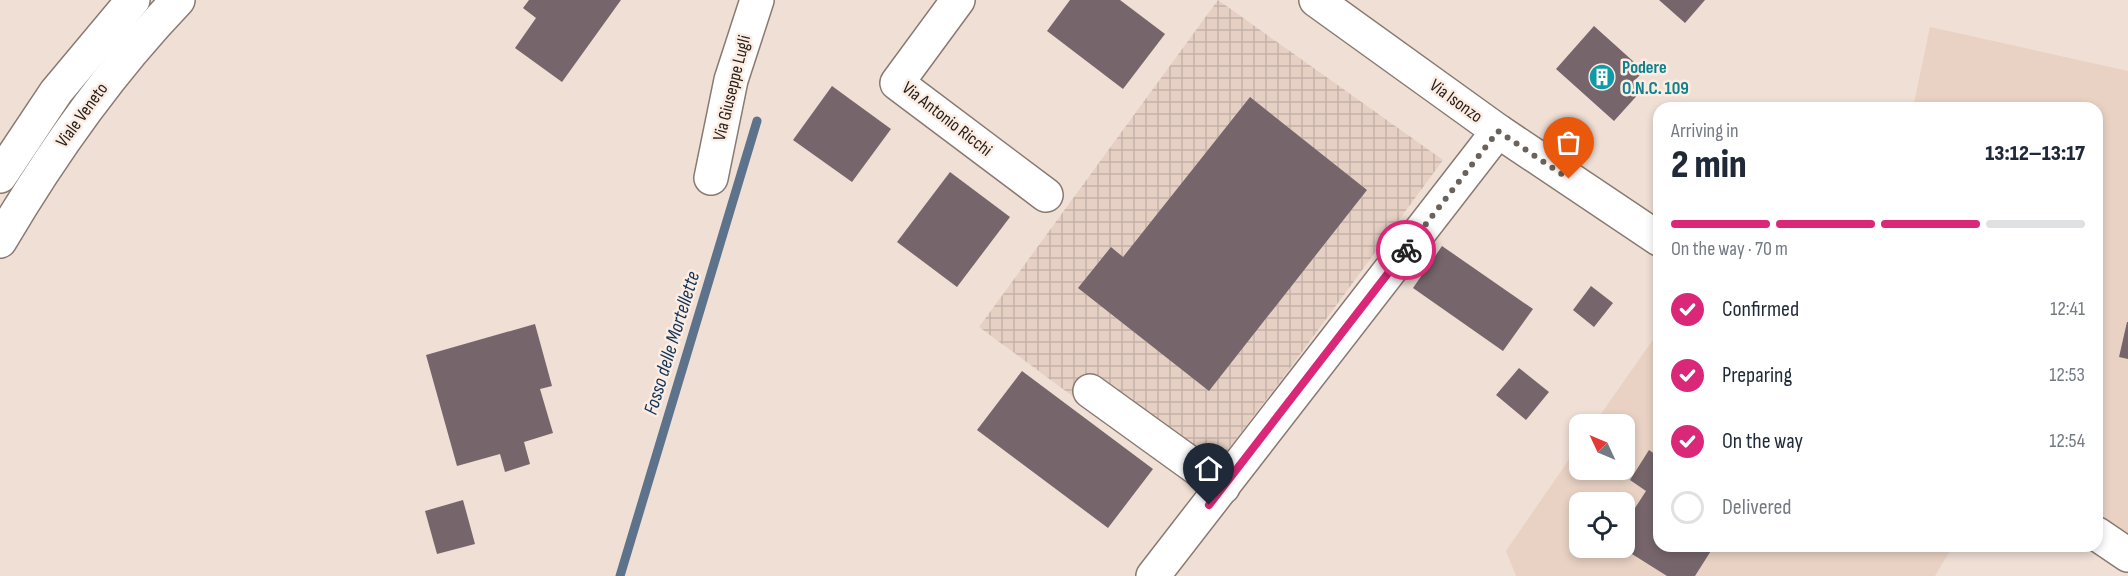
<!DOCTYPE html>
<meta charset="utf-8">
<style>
body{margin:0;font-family:"Sofia Sans Condensed",sans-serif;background:#f6f6f7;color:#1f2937;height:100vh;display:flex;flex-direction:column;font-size:22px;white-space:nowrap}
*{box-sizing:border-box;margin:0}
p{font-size:20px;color:#747a83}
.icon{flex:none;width:33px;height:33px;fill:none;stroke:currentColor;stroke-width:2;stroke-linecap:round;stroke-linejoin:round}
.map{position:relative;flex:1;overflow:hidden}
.side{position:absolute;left:1653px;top:102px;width:450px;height:450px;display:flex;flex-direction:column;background:#fff;border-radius:18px;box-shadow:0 3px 9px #0003}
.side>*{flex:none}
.needle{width:39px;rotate:314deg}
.fabs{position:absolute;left:1569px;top:414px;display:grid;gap:12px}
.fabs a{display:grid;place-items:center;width:66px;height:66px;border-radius:12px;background:#fff;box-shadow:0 3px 9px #0003;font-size:30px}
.pin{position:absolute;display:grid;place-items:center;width:51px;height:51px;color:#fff;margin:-62px -26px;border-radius:50% 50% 50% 0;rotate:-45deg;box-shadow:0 0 6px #0007}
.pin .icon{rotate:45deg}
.courier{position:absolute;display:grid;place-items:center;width:60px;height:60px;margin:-30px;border:4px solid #db2777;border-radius:50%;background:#fff;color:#222;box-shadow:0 2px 8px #0007}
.head em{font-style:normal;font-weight:800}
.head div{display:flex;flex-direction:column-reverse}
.head{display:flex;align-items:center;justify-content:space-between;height:102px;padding:0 18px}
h1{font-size:39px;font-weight:800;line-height:45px}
.bar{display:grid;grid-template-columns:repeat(4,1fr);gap:9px 6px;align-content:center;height:72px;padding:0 18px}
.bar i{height:8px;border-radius:4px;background:#e0e1e3}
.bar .selected{background:#db2777}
.bar p{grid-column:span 4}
ol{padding:0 18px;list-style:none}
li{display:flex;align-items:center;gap:18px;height:66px}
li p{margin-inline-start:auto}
li .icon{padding:6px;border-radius:50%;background:#db2777;color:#fff;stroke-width:4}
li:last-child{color:#747a83}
li i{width:33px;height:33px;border:3px solid #e0e1e3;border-radius:50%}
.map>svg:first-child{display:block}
.built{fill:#e9d2c4;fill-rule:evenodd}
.industrial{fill:url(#industrial-grid)}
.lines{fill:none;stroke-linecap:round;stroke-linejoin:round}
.stream{stroke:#5d728b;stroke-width:9}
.building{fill:#76666c}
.minor-casing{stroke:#887a71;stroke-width:36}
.major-casing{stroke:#887a71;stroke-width:36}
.minor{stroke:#fff;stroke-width:33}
.major{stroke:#fff;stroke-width:33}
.done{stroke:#6b625b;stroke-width:6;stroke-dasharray:0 10.8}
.route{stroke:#db2777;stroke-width:8}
.labels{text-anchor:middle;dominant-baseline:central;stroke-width:5;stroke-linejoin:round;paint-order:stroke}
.culture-label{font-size:18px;font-weight:bold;fill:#0d838f;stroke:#fcece2;text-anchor:start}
.street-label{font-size:18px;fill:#241e1a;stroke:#fcece2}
.water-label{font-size:20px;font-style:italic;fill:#0e3358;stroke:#fcece2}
</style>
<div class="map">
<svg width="2128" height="576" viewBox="0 0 2128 576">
<defs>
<pattern id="industrial-grid" width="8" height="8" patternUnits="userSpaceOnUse" patternTransform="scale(1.5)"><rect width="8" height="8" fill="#e6d0c4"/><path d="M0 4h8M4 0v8" fill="none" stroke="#c5b2a8"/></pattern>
</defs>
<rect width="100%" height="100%" fill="#efdfd5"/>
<g class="built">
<polygon points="1930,27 2128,71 2128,537 2097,517 2097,108 1913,108"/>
<path d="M1659,331V546H1953L1935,576H1516L1506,551L1579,445L1580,470H1624V424H1594ZM1580,502H1624V548H1580Z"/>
</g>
<polygon class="industrial" points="1218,0 1443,160 1282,379 1198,489 979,327"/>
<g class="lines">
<polyline class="stream" points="620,576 757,121"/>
</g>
<g class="building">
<polygon points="529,0 621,0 562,82 515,48 536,18 523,8"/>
<polygon points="1070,0 1120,0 1165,34 1123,89 1047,31"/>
<polygon points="1659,0 1705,0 1685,23"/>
<polygon points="1594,26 1644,71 1633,82 1642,90 1614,121 1556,69"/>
<polygon points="832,86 891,129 852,182 793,140"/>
<polygon points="1250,97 1367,190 1209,391 1078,288 1111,247 1123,257"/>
<polygon points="950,172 1010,217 957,287 897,242"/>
<polygon points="1442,246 1533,309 1503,351 1413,288"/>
<polygon points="1591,286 1613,303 1594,327 1573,310"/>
<polygon points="2127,322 2128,322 2128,359 2119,357"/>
<polygon points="535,324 552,386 540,389 553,433 524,442 530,464 505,472 500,454 457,466 426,355"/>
<polygon points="1519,368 1549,392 1526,420 1496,395"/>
<polygon points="1022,371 1153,469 1108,528 977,430"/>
<polygon points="1649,450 1659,457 1659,546 1714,546 1695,576 1667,576 1624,549 1624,525 1646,491 1630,480"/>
<polygon points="463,500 475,544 437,554 425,511"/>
</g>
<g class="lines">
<defs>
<g id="minor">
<polyline points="958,0 897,83 1046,195"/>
<polyline points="0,176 56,92 133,0"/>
<polyline points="711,178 731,80 757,0"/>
<path d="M0,241C51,154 108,73 178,0"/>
<polyline points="1090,391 1223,487"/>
<polyline points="1153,576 1498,131"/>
</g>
<g id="major">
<polyline points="1316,0 1498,131 1659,239"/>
<polyline points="2097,534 2128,555"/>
</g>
</defs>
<use href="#minor" class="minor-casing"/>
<use href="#major" class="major-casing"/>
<use href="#minor" class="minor"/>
<use href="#major" class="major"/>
</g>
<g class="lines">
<polyline class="done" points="1406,250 1498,131 1569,179"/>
<polyline class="route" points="1209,505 1406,250"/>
</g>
<defs>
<symbol id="building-disc" viewBox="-11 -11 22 22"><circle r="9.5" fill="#0f9aa8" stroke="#fcece2"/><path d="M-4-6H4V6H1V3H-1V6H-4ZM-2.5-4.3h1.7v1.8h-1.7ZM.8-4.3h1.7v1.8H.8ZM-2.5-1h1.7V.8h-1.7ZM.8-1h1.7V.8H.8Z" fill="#fff"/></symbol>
</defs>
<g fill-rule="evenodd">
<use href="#building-disc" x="1587" y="62" width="30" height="30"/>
</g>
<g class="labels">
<g class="culture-label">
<text x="1622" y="67">Podere<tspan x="1622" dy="21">O.N.C. 109</tspan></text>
</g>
<g class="street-label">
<text transform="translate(732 88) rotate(-76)">Via Giuseppe Lugli</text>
<text transform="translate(1456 101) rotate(36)">Via Isonzo</text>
<text transform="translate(82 115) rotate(-54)">Viale Veneto</text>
<text transform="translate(947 119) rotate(38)">Via Antonio Ricchi</text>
</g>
<g class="water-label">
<text transform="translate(672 343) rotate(-73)">Fosso delle Mortellette</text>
</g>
</g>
</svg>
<div class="fabs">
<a><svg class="needle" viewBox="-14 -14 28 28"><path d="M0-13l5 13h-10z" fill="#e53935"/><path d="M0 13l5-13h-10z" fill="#747a83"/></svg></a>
<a><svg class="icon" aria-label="locate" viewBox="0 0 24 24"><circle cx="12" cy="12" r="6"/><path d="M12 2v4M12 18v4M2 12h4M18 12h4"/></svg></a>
</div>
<div class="pin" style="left:1569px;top:179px;background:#ea580c"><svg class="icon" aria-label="bag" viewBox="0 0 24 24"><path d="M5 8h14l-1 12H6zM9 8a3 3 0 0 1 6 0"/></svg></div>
<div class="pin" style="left:1209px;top:505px;background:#1f2937"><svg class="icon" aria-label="home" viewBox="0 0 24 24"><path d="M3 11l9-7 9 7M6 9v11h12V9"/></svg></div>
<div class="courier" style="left:1406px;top:250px"><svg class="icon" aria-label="bike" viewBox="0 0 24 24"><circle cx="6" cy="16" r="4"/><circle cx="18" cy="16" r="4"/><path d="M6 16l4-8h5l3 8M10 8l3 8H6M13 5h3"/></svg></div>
<section class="side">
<div class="head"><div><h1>2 min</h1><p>Arriving in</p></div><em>13:12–13:17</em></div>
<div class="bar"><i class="selected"></i><i class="selected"></i><i class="selected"></i><i></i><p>On the way · 70 m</p></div>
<ol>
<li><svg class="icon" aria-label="check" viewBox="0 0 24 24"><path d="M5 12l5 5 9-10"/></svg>Confirmed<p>12:41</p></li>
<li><svg class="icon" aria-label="check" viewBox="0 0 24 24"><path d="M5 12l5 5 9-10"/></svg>Preparing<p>12:53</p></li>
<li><svg class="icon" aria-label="check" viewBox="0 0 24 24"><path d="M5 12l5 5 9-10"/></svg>On the way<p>12:54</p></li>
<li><i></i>Delivered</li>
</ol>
</section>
</div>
